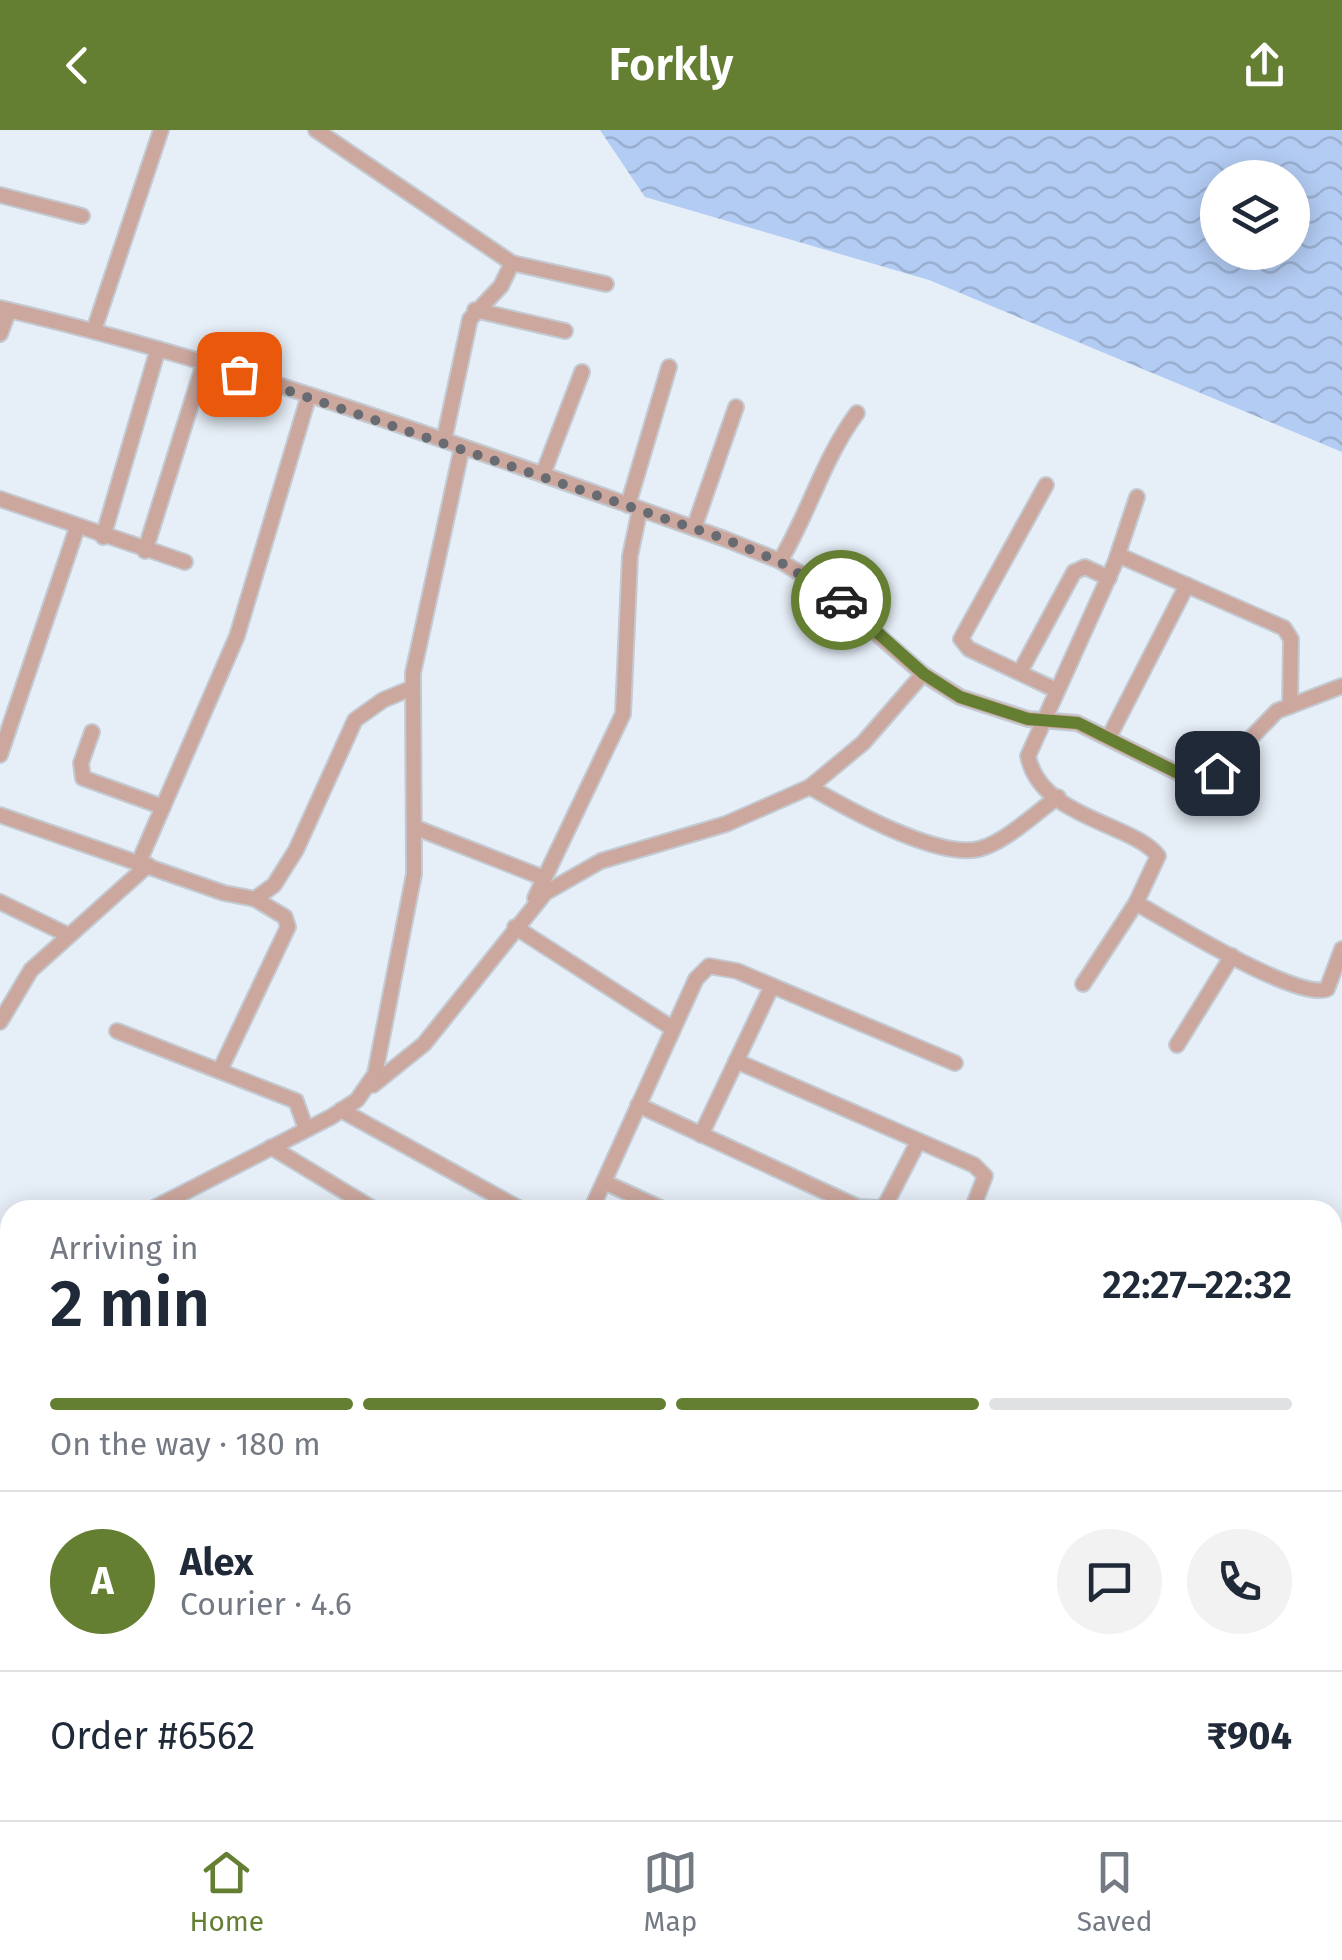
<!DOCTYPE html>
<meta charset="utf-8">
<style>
body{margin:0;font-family:"Fira Sans",sans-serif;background:#f2f2f3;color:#1f2937;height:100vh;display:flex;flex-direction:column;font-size:38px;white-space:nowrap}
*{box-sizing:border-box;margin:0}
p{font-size:32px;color:#747a83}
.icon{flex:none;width:55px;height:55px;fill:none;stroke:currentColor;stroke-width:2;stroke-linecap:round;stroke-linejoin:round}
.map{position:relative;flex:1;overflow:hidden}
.details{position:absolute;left:0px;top:1070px;width:1342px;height:620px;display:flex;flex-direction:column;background:#fff;border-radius:30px 30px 0 0;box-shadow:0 5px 25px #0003}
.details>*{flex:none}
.tools{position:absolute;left:1200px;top:30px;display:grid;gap:20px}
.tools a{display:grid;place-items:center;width:110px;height:110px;border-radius:50%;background:#fff;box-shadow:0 5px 25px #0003;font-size:50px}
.pin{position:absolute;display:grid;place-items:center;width:85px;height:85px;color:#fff;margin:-42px;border-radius:20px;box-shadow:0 5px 15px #0006}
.courier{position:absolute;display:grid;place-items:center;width:100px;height:100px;margin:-50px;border:8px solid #657f32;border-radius:50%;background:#fff;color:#222;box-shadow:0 2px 12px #0007}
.summary em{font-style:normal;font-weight:600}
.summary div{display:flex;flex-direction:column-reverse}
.summary{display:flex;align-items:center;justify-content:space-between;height:170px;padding:0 50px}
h1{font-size:65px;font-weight:600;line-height:75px}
.bar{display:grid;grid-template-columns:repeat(4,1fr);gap:15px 10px;align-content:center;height:120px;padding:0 50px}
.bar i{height:12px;border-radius:8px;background:#e0e1e3}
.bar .on{background:#657f32}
.bar p{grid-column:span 4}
.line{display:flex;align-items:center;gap:25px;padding:0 50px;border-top:2px solid #e0e1e3}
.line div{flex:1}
.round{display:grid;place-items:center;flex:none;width:105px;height:105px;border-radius:52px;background:#f2f2f3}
header{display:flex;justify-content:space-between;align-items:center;height:130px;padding:0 50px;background:#657f32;color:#fff;font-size:45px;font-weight:600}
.tabs{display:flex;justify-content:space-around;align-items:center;height:140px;border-top:2px solid #e0e1e3;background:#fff;font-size:28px;color:#747a83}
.tabs a{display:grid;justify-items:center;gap:5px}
.tabs .on{color:#657f32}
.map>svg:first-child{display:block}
.water{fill:url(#water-waves);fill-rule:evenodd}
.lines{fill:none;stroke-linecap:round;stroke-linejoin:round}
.river{stroke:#b3ccf3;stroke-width:28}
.street-casing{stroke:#c3cad2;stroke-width:18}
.street{stroke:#cca79e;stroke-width:14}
.done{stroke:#686c72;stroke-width:10;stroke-dasharray:0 18}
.route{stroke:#657f32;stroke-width:12}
</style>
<header><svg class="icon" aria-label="back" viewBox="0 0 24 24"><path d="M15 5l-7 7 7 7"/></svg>Forkly<svg class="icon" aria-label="share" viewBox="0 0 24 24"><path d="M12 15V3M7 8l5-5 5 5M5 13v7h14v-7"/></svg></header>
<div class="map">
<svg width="1342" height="1690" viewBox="0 0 1342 1690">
<defs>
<pattern id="water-waves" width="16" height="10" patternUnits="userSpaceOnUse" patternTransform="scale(2.5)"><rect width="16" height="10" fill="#b3ccf3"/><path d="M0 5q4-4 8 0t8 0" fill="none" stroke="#9aafd0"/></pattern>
</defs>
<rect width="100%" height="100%" fill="#e6eef7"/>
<path class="water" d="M600,0H1342V322L929,150L645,67ZM1218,48H1292V122H1218Z"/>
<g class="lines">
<g class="river">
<polyline points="1332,1185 1342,1184"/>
<polyline points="1332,1548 1342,1562"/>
<polyline points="1334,1690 1342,1655"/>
</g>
<defs>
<g id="street">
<polyline points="316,0 512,133 606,154"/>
<polyline points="0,65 82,86"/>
<path d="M0,178C247,235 486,325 725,409L780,431L823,457L923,544L960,567L1028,589L1077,593L1188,648L1217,643L1277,581L1342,556"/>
<polyline points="475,180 565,201"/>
<polyline points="94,200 161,0"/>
<polyline points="0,204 9,180"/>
<polyline points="444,310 470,189 501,156 512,133"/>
<polyline points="543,344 582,242"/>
<polyline points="1046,355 961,509 969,519 1056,560"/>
<polyline points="0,369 185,432"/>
<polyline points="628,375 669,237"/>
<polyline points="694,398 736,277"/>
<polyline points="103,407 158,219"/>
<polyline points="145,421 204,233"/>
<polyline points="1118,425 1284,498 1291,509 1290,576"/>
<path d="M780,431C809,383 823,329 857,283"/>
<polyline points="1020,542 1074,442 1085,437 1109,448"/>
<polyline points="92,602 81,633 83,648 163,677"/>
<polyline points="1109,607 1187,455"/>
<polyline points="0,625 77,398"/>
<path d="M810,657C846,678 937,729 979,719C1006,712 1035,683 1058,667"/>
<polyline points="0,685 224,763 255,769 274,755 296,720 355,590 383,570 412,558"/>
<polyline points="414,697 544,748"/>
<polyline points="139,732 237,506 309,265"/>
<polyline points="535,768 623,584 630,426 640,379"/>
<polyline points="0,772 68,805"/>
<path d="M1136,773C1169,791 1297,871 1327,859L1342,819"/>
<polyline points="515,797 672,898"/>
<path d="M1083,854L1136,773L1158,726C1133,693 1040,688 1028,626L1115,433L1137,367"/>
<polyline points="0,892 31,840 148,735"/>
<polyline points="117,901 296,971 306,999"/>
<polyline points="1177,915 1232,826"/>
<polyline points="736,931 974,1035 985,1046 972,1080"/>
<polyline points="221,938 288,797 285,787 255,769"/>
<polyline points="373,955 424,914 545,763 601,731 726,694 810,657 863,613 923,544"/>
<polyline points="638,975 858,1077 881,1078 887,1072 918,1012"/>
<polyline points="341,980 522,1080"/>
<polyline points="701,1005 772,856"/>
<polyline points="271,1017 375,1080"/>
<polyline points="604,1052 665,1080"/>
<polyline points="150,1080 331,987 357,970 375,944 414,744 413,543 462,317"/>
<polyline points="591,1080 696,849 709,836 737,841 955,933"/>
<polyline points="0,1161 10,1156"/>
<polyline points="0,1268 10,1254"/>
<polyline points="0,1528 10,1531"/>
<polyline points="1332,1601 1342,1599"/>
<polyline points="156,1680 184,1690"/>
<polyline points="587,1680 618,1690"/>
<polyline points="1094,1680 1120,1690"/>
<polyline points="8,1690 12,1680"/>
<polyline points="97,1690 101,1680"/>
<polyline points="208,1690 211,1680"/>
<polyline points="275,1690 278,1680"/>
<polyline points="377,1690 379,1680"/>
<polyline points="463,1690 466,1680"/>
<polyline points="713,1690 714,1680"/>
<polyline points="754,1690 757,1680"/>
<polyline points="837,1690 840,1680"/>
<polyline points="932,1690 936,1680"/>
<polyline points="1263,1690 1271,1680"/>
</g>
</defs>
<use href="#street" class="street-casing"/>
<use href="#street" class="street"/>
</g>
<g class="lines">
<polyline class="done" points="239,244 725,409 780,432 841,470"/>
<polyline class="route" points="841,470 924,544 960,567 1028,589 1078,593 1188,648 1217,643"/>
</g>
</svg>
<div class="tools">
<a><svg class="icon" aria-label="layers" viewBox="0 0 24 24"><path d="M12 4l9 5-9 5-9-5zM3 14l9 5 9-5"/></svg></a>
</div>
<div class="pin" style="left:239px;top:244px;background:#ea580c"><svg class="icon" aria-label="bag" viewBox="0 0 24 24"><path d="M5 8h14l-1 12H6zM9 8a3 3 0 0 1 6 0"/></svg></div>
<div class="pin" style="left:1217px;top:643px;background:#1f2937"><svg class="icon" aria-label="home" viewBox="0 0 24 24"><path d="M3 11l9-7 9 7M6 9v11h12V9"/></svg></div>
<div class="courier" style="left:841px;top:470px"><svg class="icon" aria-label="car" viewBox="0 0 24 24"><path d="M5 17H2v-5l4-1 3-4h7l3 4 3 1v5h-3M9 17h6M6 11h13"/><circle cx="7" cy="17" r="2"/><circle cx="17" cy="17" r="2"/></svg></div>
<section class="details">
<div class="summary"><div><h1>2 min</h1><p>Arriving in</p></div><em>22:27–22:32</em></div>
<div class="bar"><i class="on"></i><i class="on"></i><i class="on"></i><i></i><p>On the way · 180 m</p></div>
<div class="line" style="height:180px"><b class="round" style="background:#657f32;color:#fff">A</b><div><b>Alex</b><p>Courier · 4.6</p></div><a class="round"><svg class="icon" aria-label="chat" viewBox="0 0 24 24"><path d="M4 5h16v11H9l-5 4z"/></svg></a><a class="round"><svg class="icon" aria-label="phone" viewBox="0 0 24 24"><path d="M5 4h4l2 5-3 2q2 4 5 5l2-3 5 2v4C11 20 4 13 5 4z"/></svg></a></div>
<div class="line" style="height:130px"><div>Order #6562</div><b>₹904</b></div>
</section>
</div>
<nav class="tabs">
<a class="on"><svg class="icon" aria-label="home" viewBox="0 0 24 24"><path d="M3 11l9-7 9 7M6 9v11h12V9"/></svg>Home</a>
<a><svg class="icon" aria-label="map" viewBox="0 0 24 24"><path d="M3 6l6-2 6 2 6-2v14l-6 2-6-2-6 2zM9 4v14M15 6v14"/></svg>Map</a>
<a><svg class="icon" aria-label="saved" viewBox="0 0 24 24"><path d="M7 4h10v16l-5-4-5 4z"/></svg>Saved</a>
</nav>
